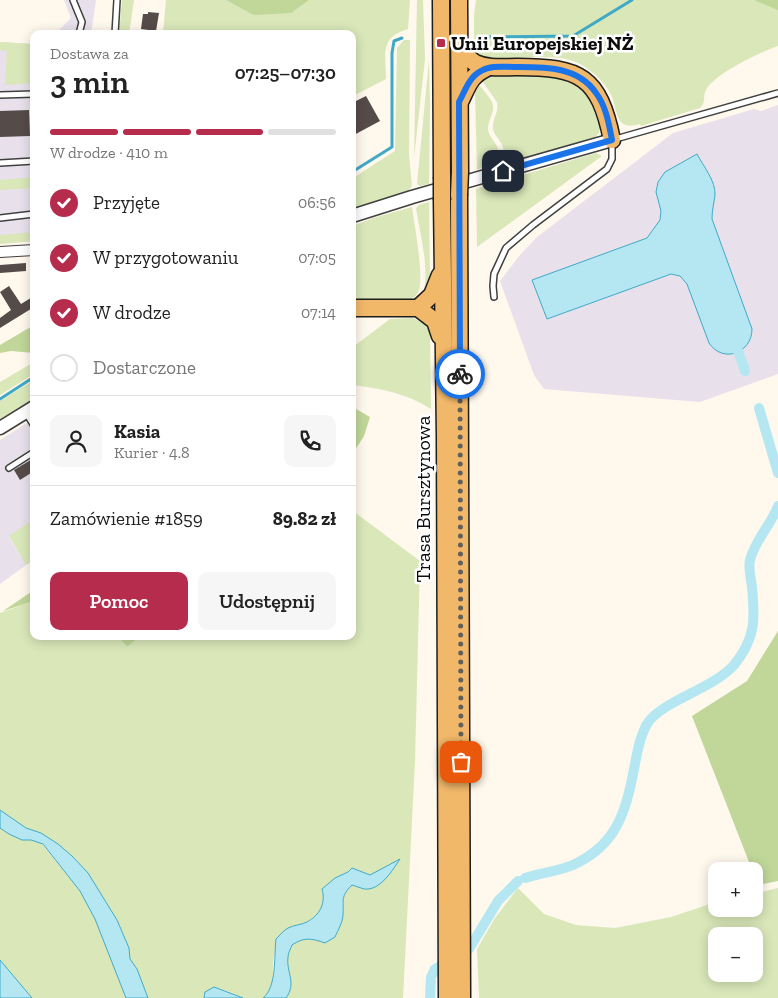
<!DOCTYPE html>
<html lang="pl">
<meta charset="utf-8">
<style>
body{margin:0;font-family:"Zilla Slab",serif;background:#f6f6f6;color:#222;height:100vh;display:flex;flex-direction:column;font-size:19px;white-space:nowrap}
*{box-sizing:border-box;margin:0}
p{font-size:16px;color:#767676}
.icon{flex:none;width:28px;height:28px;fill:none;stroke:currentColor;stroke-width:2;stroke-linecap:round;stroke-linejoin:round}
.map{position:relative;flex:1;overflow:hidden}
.sheet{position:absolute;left:30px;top:30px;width:326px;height:610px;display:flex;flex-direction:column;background:#fff;border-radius:10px;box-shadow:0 2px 12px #0003}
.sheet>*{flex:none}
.fabs{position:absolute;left:708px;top:862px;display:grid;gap:10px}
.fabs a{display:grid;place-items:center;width:55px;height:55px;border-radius:10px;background:#fff;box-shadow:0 2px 12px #0003;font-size:25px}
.pin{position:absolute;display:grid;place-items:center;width:42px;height:42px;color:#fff;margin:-21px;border-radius:10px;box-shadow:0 2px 8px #0006}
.courier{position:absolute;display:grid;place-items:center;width:50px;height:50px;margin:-25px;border:4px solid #1a73e8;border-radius:50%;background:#fff;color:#222;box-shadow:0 1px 6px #0007}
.headline em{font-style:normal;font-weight:600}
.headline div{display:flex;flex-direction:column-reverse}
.headline{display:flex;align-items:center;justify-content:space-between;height:85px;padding:0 20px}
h1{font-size:32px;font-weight:600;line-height:38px}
.bar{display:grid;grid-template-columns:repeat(4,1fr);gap:8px 5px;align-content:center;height:60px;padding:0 20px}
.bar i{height:6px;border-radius:4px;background:#e0e0e0}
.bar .current{background:#b62c4c}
.bar p{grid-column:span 4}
.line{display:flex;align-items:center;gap:12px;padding:0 20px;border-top:1px solid #e0e0e0}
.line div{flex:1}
.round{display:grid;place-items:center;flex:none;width:52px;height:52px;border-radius:10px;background:#f6f6f6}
ol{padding:0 20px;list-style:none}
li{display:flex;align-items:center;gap:15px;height:55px}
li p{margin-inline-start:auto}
li .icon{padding:5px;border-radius:50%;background:#b62c4c;color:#fff;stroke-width:4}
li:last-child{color:#767676}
li i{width:28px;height:28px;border:2px solid #e0e0e0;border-radius:50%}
.button{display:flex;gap:10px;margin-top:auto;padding:10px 20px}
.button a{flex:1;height:58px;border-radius:10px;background:#b62c4c;color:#fff;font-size:20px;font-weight:600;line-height:58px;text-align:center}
.button a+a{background:#f6f6f6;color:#222}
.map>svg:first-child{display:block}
.industrial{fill:#e8e1eb}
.green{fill:#d9e7b9;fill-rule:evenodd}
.forest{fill:#c0d799}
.water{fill:#b5e7f3;stroke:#3fa9c6}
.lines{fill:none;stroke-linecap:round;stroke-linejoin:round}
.stream{stroke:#3fa9c6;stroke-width:3}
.canal{stroke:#b5e7f3;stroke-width:10}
.building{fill:#554c4a}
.service-casing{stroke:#404040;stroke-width:8}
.minor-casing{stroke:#404040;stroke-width:12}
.tertiary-casing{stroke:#404040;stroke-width:15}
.primary-casing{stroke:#1e1e1e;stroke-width:19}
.service{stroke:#fff;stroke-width:5}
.minor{stroke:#fff;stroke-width:10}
.tertiary{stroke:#fff;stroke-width:12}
.primary{stroke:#f2b86a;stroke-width:16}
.primary-bridge-casing{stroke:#1e1e1e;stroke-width:19;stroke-linecap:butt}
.primary-bridge{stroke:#f2b86a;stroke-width:16}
.done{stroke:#615f5b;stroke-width:5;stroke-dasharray:0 9}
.route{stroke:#1a73e8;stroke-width:6}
.poi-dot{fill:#b62c4c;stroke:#fff;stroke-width:2}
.labels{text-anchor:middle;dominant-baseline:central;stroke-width:5;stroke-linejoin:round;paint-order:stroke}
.poi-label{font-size:20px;font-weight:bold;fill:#0d0d0d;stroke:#fff;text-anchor:start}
.street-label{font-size:20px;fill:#0d0d0d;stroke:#fff}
</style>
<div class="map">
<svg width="778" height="998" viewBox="0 0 778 998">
<rect width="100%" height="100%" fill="#fef8ed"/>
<g class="industrial">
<polygon points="64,0 96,0 91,34 55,34 71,18"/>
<polygon points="0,42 34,44 34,241 0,244"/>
<polygon points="778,105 778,374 700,402 544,389 534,375 500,281 520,255 537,237 673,133 754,109 761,111"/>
<polygon points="27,423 34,431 34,519 9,537 26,565 0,584 0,440"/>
</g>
<g class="green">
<polygon points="122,0 134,0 129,34 119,34"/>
<path d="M166,0H226L253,15L309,0H410L408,29C379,38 386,53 386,79L353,96L352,34H163Z"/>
<polygon points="417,0 423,0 425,59 414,158"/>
<polygon points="447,0 452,0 453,173 448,175"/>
<path d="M476,0H758L778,9V46C760,52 714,74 706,90C702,97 707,101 700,108L641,126L640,124C633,126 626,127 621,122C616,116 615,104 612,97C606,83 593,71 580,64C550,48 493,67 474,52V16Z"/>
<polygon points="404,40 410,40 409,155 412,186 406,193 353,210 353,178 395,151 397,48"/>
<polygon points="0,42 34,44 34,83 5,85 7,51 0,50"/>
<polygon points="429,60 430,106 429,184 420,186 417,184"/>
<path d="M495,74C537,74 589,70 600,122C602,134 596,138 586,141L490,169C494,165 501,159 503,154C507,143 491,136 493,125C494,116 499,111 497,102L480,78Z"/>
<path d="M478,86H480C484,91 489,96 492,102C497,112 485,122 489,133C492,141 498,144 499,154L489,163L477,170L475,92Z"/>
<polygon points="596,153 602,156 477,247 476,189"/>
<polygon points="34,177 34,188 0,190 0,180"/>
<path d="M429,202L430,282L422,297C431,272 420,235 416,208L419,205Z"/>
<path d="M412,207C414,224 425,279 418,293C416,296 412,299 409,301H353V226L373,218Z"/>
<polygon points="34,232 34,241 0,244 0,235"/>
<path d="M413,318L425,324L430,330L431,409C406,393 382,389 353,385V347L390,319Z"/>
<polygon points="34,362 34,374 0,395 0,382"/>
<polygon points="34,380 34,400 0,421 0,401"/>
<path d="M353,511L420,561L415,761L403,998H286C296,983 286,972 288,957C288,953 291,948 292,945C304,937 311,938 325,943L335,937C338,930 343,922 343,914C344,899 340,898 352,885L365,890L399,860L370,875L352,868L348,872L335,878L324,897L322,907L315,916L306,923L290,927C285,935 276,946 274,956C271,969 277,987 263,998H243L224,990L205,992L204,998H148L137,969L130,959L129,948L117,920L88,873L72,856L41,833L26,828L0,810V613L34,601V636H117L127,647L141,636H352Z"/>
<polygon points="34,519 34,560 26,565 9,536"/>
<polygon points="0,828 22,840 31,840 42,844 80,891 95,919 126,998 32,998 0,960"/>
<path d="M518,888L544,914L576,925L615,928L671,917L716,902V909H754V894L778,888V998H479L477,949L495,918ZM716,936H754V974H716Z"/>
</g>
<g class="forest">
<polygon points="226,0 309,0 291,13 253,15"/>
<polygon points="755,0 778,0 778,10 756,1"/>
<polygon points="34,325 34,353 11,351 0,353 0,345"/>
<polygon points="353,409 356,409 370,417 364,436 353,453"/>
<polygon points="34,590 34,601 3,611"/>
<polygon points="778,631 778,881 758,885 692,716 747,681"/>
<polygon points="117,636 141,636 127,647"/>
</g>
<g class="water">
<path d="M697,154C703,166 716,181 715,195C714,203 712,210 712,219L752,329C752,353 723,364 709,343L687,284L680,276L671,274L547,319L532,280L647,238L660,220L661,211L656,192L658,182L665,172Z"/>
<polygon points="0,810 26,828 41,833 58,844 72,856 88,873 117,920 129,948 130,959 137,969 148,998 126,998 95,919 80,891 43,844 31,840 22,840 9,834 0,828"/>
<path d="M400,859C392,871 380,891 364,889C360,888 356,886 352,885C340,897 344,900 343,914C343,922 338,930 335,937L325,943C311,938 304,937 292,945C291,948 288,953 288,957C286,972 297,983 286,998H263C277,987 274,955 276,939C280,935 283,931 288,928C294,925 301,925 307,922C320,915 326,903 322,889L335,878L348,872L352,868L370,875Z"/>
<polygon points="0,960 32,998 0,998"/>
<polygon points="214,987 243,998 204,998 205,992"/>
</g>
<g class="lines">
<g class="stream">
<polyline points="489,37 573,36 632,0"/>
<polyline points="352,172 392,147 392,53 394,41 402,38"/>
<polyline points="0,399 34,377"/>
</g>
<g class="canal">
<polyline points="738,351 745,371"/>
<polyline points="759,408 778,473"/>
<path d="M525,878C539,873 560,871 573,865C612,847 624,819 632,779C636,761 638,740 647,724C661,701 713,689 734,665C756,638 755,619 752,587C751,578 748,568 750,560C755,540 771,525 778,506"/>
<polyline points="430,998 431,977 435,969 469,949 498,901 518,881"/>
</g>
</g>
<g class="building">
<polygon points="148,12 159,13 156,31 141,29 143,14 148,14"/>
<polygon points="366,96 380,121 352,136 352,103"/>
<polygon points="29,110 30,136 0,137 0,111"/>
<polygon points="26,263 26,271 0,273 0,265"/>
<polygon points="9,286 21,304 34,296 34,307 0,328 0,318 11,310 0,292"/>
<polygon points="34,458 34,471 20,480 14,470"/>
</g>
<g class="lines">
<defs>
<g id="service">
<polyline points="73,0 82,22 79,34"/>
<polyline points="115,34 117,0"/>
<polyline points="0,95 34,94"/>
<polyline points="0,163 34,161"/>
<polyline points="0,218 34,214"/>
<polyline points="494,297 493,286 494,274 506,248 533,225 607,169 612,159 612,140 778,93"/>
<polyline points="26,413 34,426"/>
<polyline points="9,468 34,452"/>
</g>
<polyline id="minor" points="0,252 34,250"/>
<g id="tertiary">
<polyline points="352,216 412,197 612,140"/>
<polyline points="0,428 34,407"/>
</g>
<g id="primary">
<polyline points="441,0 442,177"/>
<polyline points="459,0 460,172"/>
<path d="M459,47C463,52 469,59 475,63C488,69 503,67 517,67C580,67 599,76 612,140"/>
<path d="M461,100C469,83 471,75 489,67"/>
<polyline points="459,195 462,998"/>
<polyline points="442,200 445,437 447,998"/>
<polyline points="352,308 418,308 435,321 440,336"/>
<polyline points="418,308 432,295 440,275"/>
</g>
</defs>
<use href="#service" class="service-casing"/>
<use href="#minor" class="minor-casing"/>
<use href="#tertiary" class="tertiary-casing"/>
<use href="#primary" class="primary-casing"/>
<use href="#service" class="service"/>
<use href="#minor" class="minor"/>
<use href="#tertiary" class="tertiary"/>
<use href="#primary" class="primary"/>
<defs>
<g id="primary-bridge">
<polyline points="459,195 460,172"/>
<polyline points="442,200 442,177"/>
</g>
</defs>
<use href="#primary-bridge" class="primary-bridge-casing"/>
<use href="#primary-bridge" class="primary-bridge"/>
</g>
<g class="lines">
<polyline class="done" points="460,374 461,762"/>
<path class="route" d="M460,374L459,102C465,91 469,77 481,71C491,65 503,67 515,67C544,67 578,66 596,93C606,106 609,124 612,140L503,171"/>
</g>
<rect class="poi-dot" x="436" y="38" width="10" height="10" rx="2.5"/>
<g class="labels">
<g class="poi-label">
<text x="451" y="43">Unii Europejskiej NŻ</text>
</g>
<g class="street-label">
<text transform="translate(423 499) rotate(-90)">Trasa Bursztynowa</text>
</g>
</g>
</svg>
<div class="fabs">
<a>+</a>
<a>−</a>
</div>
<div class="pin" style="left:461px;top:762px;background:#ea580c"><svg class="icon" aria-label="bag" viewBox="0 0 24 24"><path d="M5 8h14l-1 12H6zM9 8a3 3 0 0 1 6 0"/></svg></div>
<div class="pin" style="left:503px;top:171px;background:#1f2937"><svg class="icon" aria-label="home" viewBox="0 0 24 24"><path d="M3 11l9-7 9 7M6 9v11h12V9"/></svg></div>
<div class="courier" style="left:460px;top:374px"><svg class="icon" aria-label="bike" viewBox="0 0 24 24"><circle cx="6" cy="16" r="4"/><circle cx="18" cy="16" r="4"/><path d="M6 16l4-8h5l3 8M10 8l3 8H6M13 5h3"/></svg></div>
<section class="sheet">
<div class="headline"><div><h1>3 min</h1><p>Dostawa za</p></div><em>07:25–07:30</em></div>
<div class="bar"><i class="current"></i><i class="current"></i><i class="current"></i><i></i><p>W drodze · 410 m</p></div>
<ol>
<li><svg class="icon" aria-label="check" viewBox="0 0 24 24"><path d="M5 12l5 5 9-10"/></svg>Przyjęte<p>06:56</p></li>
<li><svg class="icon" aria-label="check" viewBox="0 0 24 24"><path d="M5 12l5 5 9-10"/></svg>W przygotowaniu<p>07:05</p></li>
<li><svg class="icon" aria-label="check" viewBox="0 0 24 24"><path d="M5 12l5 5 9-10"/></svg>W drodze<p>07:14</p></li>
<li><i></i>Dostarczone</li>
</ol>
<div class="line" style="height:90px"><a class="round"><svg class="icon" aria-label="person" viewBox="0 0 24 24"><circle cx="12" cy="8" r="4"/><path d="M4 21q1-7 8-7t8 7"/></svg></a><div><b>Kasia</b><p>Kurier · 4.8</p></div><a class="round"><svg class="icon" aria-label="phone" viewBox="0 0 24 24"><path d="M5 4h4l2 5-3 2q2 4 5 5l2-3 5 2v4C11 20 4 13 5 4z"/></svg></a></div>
<div class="line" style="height:65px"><div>Zamówienie #1859</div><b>89.82 zł</b></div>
<div class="button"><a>Pomoc</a><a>Udostępnij</a></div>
</section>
</div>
